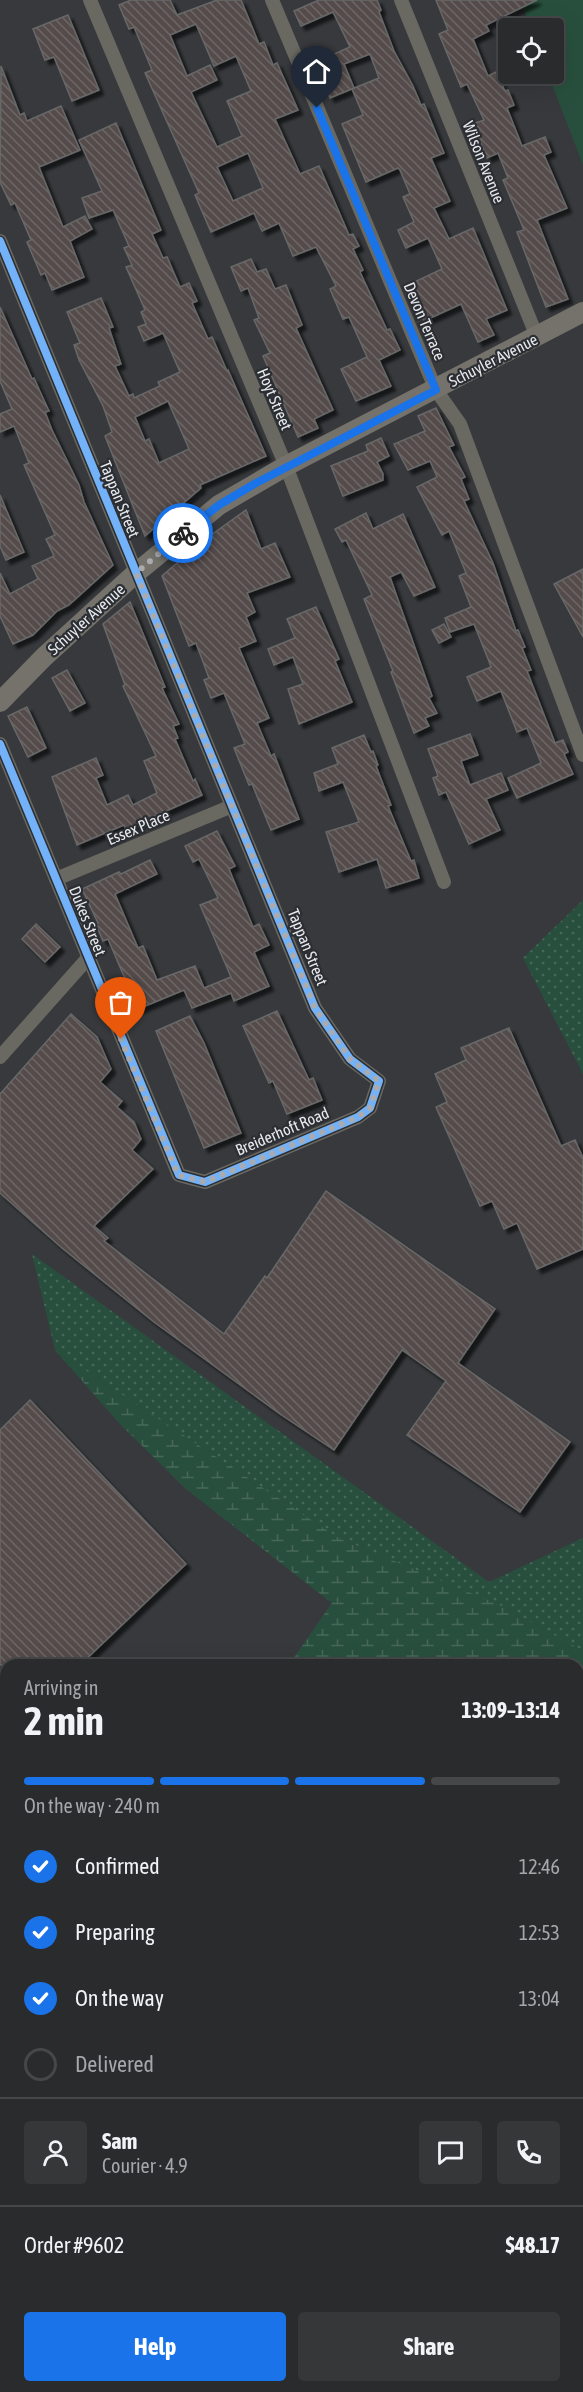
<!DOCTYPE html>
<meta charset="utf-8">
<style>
body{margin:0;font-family:"Asap Condensed",sans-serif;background:#353739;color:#f1f3f6;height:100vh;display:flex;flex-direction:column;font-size:22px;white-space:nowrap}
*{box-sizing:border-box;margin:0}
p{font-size:20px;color:#a5a7aa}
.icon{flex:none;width:33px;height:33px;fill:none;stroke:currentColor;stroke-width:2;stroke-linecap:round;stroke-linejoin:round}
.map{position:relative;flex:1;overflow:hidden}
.drawer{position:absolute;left:0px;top:1659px;width:584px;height:734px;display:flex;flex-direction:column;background:#292b2d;border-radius:18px 18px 0 0;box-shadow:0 6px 24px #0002,0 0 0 2px #454749}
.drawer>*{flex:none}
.buttons{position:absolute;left:498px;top:18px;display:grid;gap:12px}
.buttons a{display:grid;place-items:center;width:66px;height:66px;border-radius:6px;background:#292b2d;box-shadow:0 6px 24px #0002,0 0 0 2px #454749;font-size:30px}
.pin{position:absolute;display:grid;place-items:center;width:51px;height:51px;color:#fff;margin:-62px -26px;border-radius:50% 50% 50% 0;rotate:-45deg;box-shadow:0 0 6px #0007}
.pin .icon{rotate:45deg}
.courier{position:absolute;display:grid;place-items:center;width:60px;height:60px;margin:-30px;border:4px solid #1a73e8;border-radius:50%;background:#fff;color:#222;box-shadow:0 2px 8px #0007}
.head em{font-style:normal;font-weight:700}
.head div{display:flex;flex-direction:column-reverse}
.head{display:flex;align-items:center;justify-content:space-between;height:102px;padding:0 24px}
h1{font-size:39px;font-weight:700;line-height:45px}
.bar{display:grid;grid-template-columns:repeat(4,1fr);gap:9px 6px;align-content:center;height:72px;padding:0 24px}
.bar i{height:8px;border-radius:4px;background:#454749}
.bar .selected{background:#1a73e8}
.bar p{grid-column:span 4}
.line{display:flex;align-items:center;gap:15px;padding:0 24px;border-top:2px solid #454749}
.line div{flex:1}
.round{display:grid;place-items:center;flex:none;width:63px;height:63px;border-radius:6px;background:#353739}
ol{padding:0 24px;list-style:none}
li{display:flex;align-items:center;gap:18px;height:66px}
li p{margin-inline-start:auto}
li .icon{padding:6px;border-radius:50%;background:#1a73e8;color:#fff;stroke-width:4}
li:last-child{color:#a5a7aa}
li i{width:33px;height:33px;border:3px solid #454749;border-radius:50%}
.primary-button{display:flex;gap:12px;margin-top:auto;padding:12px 24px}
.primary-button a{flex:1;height:69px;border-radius:6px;background:#1a73e8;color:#fff;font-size:24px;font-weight:700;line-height:69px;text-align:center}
.primary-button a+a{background:#353739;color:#f1f3f6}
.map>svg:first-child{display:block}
.grass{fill:url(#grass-dots)}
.wetland{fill:url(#wetland-marsh)}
.garden{fill:#284f3d}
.water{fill:url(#water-waves)}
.building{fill:url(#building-back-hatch);stroke:#686869;stroke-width:1.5;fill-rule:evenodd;filter:url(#shadow)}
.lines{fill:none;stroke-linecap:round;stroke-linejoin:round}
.minor{stroke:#696861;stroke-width:14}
.secondary{stroke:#74726b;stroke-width:20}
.primary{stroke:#72706a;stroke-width:22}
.rail-casing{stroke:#737473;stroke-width:7}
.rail{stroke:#2b2e33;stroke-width:4.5;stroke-dasharray:14;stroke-linecap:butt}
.cycleway-casing{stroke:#2b2e33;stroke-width:11}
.cycleway{stroke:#73b2f8;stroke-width:8}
.done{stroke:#a9abaf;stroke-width:6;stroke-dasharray:0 10.8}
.route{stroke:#1a73e8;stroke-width:8}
.labels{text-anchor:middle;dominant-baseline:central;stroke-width:4.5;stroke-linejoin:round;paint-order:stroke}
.street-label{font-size:16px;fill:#e7e9ed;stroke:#2b2e33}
</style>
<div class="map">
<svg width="583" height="2392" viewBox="0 0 583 2392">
<defs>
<pattern id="grass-dots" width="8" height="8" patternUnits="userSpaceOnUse" patternTransform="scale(1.5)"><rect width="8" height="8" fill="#284f3d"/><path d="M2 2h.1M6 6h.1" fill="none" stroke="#476859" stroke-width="1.8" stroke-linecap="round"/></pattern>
<pattern id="wetland-marsh" width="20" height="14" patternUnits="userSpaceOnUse" patternTransform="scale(1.5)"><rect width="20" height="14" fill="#284f3d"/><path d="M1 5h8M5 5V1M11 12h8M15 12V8" fill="none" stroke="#476859"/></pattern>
<pattern id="water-waves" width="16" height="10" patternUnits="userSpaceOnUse" patternTransform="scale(1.5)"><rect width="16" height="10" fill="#08202d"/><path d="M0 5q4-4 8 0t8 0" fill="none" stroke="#2c404c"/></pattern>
<pattern id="building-back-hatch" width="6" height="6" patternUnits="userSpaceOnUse" patternTransform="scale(1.5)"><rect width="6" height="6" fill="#544c4b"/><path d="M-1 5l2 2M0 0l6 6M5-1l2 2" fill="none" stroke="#6d6665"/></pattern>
<filter id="shadow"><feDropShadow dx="4.5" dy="4.5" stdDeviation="1.5" flood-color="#0009"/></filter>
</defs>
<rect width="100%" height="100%" fill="#37393c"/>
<g class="grass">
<polygon points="583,900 583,1074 523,958"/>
<polygon points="32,1254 489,1582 583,1538 583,1815 578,1665 289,1665 332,1603 185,1488 120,1424 55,1350"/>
</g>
<polygon class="wetland" points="55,1350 337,1537 502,1606 583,1651 583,1892 578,1899 578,1665 289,1665 332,1603 185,1488 120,1424"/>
<polygon class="garden" points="520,0 583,0 583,165 548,74 554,74 554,28 531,28"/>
<polygon class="water" points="234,2386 257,2387 263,2391 230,2392"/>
<g class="building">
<path d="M131,0H170L177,15L217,0H241L259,44L264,42L273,65L277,63L298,110L275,119L300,174L319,166L349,235L353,234L359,246L353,249L363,270L360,272L387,330L390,329L400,350L379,360L391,386L356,401L341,369L367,357L349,317L343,319L330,289L336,286L316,247L293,256L279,223L262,231L254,213L211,232L195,195L199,193L145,73L152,70L134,27L129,29L119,5ZM196,24L214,66L236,56L251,91L227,101L242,136L217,147L191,92L217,80L210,65L187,76L170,35ZM248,153L263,188L233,201L217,167Z"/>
<polygon points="319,0 377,0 381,10 379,12 394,51 413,86 421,105 424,104 444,153 431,158 450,201 434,208 449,239 473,228 507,310 486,319 494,335 478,342 461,304 424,321 408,285 442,269 428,238 406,248 398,230 414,222 403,197 410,194 400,170 398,168 366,182 342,124 363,115 352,89 379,78 370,54 344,64 354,88 330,98 323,81 327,79 319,61 350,47 333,12 301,26 294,11"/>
<polygon points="436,0 537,0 486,25 489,31 473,39 488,76 496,72 505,91 508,90 514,105 507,108 522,146 545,137 551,152 544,155 567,208 537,220 568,299 546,307 517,232 524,230 503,180 508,178 498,153 487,158 473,124 484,120 467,84 461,87 439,34 448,30"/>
<polygon points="68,15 99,90 72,101 54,57 45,60 33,29"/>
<polygon points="1,66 20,115 24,113 27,121 61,106 80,150 39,167 63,227 85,216 92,229 70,241 84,277 52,290 45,273 41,275 27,242 31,240 15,203 11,205 0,182"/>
<path d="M116,123L161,230L152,234L163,258L167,257L180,287L189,283L197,301L192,303L208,339L212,337L227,371L228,370L266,456L200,485L201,488L145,536L105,436L112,432L103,406L79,360L74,345L80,343L67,312L101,298L113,327L109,328L121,364L115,366L129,396L133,394L134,398L160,386L158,382L180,372L163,333L144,341L138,327L146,324L141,312L145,310L126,267L132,265L124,248L129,246L113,210L89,218L82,198L102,191L79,140ZM168,401L189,449L159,463L149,439L145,441L135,417Z"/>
<polygon points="251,259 257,272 266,269 275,289 286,285 302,325 296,328 333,410 314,419 318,428 298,437 263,356 270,353 254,320 259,318 248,288 241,291 231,267"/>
<polygon points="0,307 32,379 34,378 42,396 49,411 45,412 52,430 79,485 84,502 113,565 69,605 57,611 33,635 13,644 0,616 0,573 10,594 38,579 32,566 54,556 46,539 55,535 24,465 29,463 14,426 0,432 0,414 12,409 0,381"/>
<polygon points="436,408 454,445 449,447 465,477 461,479 469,499 464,501 493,563 516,631 518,630 525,647 522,648 531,670 527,671 555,743 563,740 568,752 564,754 573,774 517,798 508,778 541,763 527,728 517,732 501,691 477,701 467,677 491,667 490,664 474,624 450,632 445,618 471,607 459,576 466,573 449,531 442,535 417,487 437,477 430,461 408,470 394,444 425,431 418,416"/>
<polygon points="381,438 389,456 377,462 383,474 383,480 343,496 331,466 368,451 366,445"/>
<polygon points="0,495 24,552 6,560 0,546"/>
<polygon points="246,510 261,549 275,543 290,577 247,593 255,612 246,617 256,641 239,648 269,718 257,723 271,756 274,754 299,819 271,830 252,784 249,785 234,748 245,744 224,693 211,698 204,680 209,678 196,643 189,646 162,576 200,543"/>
<polygon points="366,513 373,529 403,514 435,587 414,596 401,572 390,577 432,696 429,698 437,713 425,718 429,726 414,733 391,672 393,671 364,599 372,595 346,540 342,542 335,529"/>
<polygon points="583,569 583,637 554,584"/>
<polygon points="130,602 165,687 162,688 179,724 173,726 178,738 175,739 193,781 195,779 202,795 126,829 124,825 77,845 52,777 96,758 103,775 96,778 107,805 128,795 133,805 157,793 144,761 156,756 123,686 125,685 103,624"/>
<polygon points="316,607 339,659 335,661 352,702 299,724 288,689 303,684 293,657 274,665 268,649 295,638 287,619"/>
<polygon points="444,624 451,637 439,643 432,630"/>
<polygon points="67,670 85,703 70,711 52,678"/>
<polygon points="27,707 46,748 28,757 8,716"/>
<polygon points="470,734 478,755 461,761 470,785 501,773 508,790 486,799 500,830 469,844 446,792 439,795 433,778 438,776 428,749"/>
<polygon points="364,735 371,752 373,751 378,765 376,766 391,805 388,806 411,861 414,860 419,878 386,888 377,859 339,872 326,832 359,822 343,782 319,791 314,773 338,764 332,748"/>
<polygon points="217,831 235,866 229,869 253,927 259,924 269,945 254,952 269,986 234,1001 231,993 192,1008 184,990 138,1009 108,939 103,941 96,924 98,923 82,889 119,872 121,874 150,860 157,874 115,894 138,948 143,946 157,980 195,966 204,988 231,977 200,905 218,898 199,859 193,862 185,846"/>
<polygon points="36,924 60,947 45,962 22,939"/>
<polygon points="277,1011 309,1080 313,1078 322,1100 287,1114 273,1081 269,1083 243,1026"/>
<polygon points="71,1014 97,1037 111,1069 100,1082 122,1101 117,1107 134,1122 141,1139 132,1150 153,1169 94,1226 108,1238 104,1241 224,1334 265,1276 267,1278 326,1191 495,1309 458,1363 570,1442 520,1512 407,1435 446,1381 402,1350 334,1450 280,1414 154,1322 62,1248 0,1193 0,1094"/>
<polygon points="190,1016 204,1043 241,1133 204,1148 156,1031"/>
<polygon points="509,1028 561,1146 575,1140 583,1158 583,1249 537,1269 517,1223 504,1229 492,1201 480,1206 436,1107 447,1102 435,1074 466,1060 461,1048"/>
<polygon points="30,1400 186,1564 80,1665 0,1665 0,1430"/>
</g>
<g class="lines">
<g class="minor">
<polyline points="90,0 286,466 444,882"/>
<polyline points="272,0 436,390 460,424 583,755"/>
<polyline points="401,0 537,337"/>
<polyline points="0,241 315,1008 350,1059 379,1081 370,1108 358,1117 205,1182 179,1175 0,744"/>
<polyline points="56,879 232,806"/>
<polyline points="0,1057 88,958"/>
</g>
<polyline class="secondary" points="0,702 44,657 136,573 219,505 286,466 583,312"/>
<g class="primary">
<polyline points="0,2154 6,2158"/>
<polyline points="309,2386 316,2392"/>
</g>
<defs>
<g id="rail">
<polyline points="578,1813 583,1806"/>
<polyline points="159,2392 163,2386"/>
</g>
</defs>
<use href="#rail" class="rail-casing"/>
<use href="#rail" class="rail"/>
<defs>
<polyline id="cycleway" points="0,241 315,1008 350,1059 379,1081 370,1108 358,1117 205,1182 179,1175 0,744"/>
</defs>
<use href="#cycleway" class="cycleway-casing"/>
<use href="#cycleway" class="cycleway"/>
</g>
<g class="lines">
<polyline class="done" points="121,1039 178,1175 205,1182 358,1117 370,1108 379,1081 350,1059 315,1008 136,573 183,533"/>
<polyline class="route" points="183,533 219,505 256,483 436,390 317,108"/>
</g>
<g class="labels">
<g class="street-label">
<text transform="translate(484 162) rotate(68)">Wilson Avenue</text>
<text transform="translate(425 321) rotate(67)">Devon Terrace</text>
<text transform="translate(493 360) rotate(-27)">Schuyler Avenue</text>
<text transform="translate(275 399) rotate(67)">Hoyt Street</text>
<text transform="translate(120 499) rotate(68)">Tappan Street</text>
<text transform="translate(86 619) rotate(-42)">Schuyler Avenue</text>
<text transform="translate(138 827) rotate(-23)">Essex Place</text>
<text transform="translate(88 921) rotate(68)">Dukes Street</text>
<text transform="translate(308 947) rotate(68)">Tappan Street</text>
<text transform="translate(282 1131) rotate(-23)">Breiderhoft Road</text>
</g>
</g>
</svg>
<div class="buttons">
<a><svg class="icon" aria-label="locate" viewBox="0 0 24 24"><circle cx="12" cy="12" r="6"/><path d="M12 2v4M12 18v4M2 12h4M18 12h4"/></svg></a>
</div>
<div class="pin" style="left:121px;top:1039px;background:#ea580c"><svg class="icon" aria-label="bag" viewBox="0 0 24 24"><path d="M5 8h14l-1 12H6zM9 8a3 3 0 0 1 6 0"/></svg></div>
<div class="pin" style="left:317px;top:108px;background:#1f2937"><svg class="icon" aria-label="home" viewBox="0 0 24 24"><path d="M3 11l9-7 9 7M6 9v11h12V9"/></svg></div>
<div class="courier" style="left:183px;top:533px"><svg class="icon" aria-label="bike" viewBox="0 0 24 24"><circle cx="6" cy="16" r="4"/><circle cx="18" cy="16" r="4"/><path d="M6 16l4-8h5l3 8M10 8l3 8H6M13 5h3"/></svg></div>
<section class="drawer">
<div class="head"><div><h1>2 min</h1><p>Arriving in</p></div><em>13:09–13:14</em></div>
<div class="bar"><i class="selected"></i><i class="selected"></i><i class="selected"></i><i></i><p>On the way · 240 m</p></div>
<ol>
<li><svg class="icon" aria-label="check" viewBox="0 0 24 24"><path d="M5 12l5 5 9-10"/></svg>Confirmed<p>12:46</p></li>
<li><svg class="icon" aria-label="check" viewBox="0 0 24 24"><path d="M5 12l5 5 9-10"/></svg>Preparing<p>12:53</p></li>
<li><svg class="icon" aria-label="check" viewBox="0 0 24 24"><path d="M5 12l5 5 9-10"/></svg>On the way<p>13:04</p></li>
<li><i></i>Delivered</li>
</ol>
<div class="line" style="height:108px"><a class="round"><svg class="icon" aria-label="person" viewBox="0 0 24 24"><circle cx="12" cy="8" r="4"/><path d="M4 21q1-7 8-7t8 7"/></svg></a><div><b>Sam</b><p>Courier · 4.9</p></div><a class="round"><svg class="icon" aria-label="chat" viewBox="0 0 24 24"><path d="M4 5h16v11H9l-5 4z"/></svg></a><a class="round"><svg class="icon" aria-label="phone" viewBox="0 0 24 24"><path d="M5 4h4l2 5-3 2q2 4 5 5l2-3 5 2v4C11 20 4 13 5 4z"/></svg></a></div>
<div class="line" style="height:78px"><div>Order #9602</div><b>$48.17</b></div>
<div class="primary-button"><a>Help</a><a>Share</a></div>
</section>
</div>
